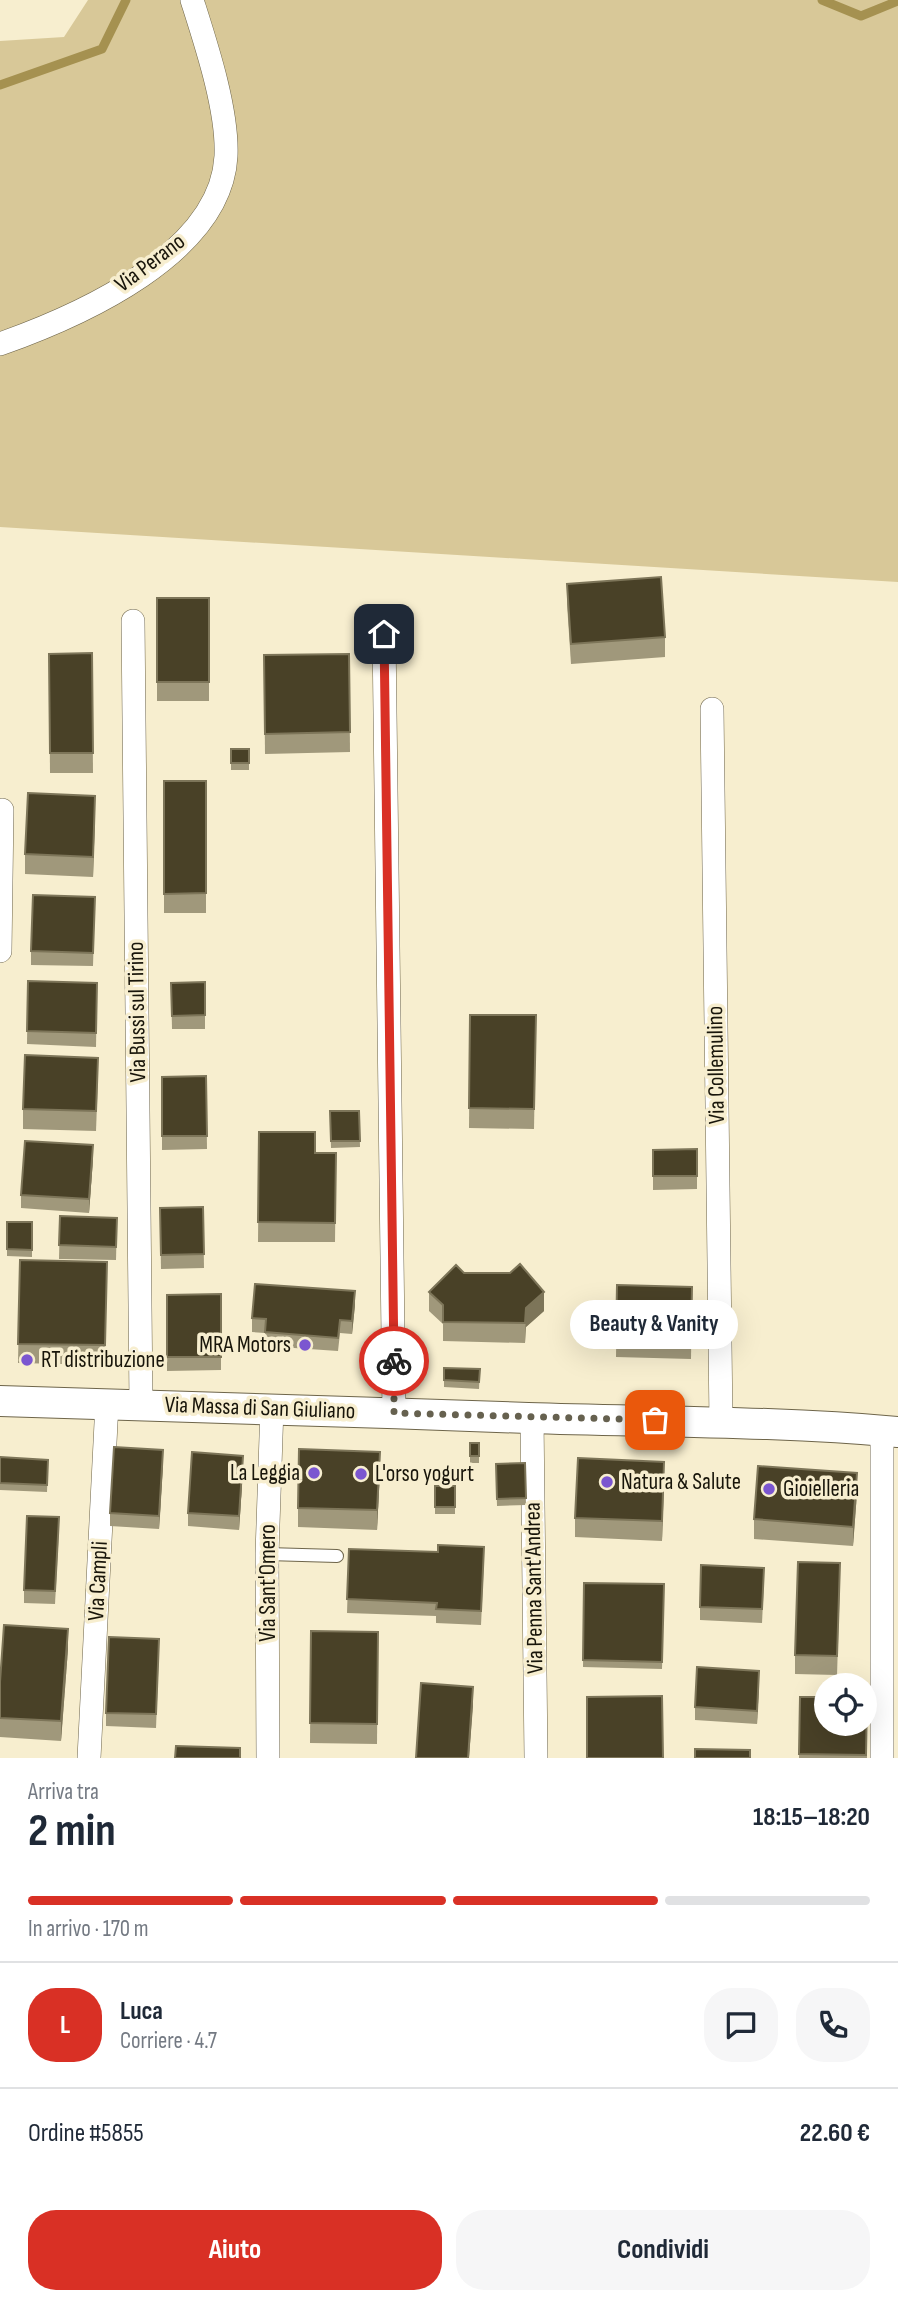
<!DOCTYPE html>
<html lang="it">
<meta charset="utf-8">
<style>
body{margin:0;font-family:"Sofia Sans Condensed",sans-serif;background:#f6f6f7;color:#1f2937;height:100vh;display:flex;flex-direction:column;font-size:26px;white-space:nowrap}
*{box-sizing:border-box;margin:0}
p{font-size:23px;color:#747a83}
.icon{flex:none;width:38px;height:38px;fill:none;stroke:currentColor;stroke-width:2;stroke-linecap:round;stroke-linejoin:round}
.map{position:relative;height:1758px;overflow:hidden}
.panel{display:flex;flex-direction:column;background:#fff;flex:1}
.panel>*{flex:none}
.controls{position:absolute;left:814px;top:1673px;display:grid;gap:14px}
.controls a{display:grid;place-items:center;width:63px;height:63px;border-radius:50%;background:#fff;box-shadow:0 7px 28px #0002;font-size:35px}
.pin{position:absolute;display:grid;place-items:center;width:60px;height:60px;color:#fff;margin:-30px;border-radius:14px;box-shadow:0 4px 10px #0006}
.courier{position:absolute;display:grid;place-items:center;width:70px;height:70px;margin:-35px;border:5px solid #d93025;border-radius:50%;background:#fff;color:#222;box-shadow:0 2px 9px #0007}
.bubble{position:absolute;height:49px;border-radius:24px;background:#fff;box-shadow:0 7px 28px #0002;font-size:23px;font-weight:700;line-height:49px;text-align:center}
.headline em{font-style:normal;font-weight:700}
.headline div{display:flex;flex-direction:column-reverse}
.headline{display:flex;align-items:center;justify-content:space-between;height:119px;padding:0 28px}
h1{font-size:46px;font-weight:700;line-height:52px}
.bar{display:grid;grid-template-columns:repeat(4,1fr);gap:10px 7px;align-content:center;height:84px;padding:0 28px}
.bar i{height:9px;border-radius:5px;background:#e0e1e3}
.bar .selected{background:#d93025}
.bar p{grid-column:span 4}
.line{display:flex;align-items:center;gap:18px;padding:0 28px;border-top:2px solid #e0e1e3}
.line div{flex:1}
.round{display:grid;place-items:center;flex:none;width:74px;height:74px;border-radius:28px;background:#f6f6f7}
.primary-button{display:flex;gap:14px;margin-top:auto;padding:14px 28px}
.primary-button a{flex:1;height:80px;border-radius:28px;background:#d93025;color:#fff;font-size:28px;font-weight:700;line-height:80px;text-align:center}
.primary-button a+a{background:#f6f6f7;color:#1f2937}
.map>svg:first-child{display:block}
.green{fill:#d8c898}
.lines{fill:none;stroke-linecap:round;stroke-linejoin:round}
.stream{stroke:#a59150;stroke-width:9}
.service-casing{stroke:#6e654a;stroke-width:14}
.minor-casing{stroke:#6e654a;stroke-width:24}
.tertiary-casing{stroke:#6e654a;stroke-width:32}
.service{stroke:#fff;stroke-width:12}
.minor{stroke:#fff;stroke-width:23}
.tertiary{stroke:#fff;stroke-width:30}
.wall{fill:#a0987b}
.shaded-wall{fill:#7d7559}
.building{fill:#494127;stroke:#7d7559;stroke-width:2}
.done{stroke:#66614f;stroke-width:7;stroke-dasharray:0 12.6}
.route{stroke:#d93025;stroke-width:9}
.poi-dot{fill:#7b56d0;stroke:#f7eecf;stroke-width:2.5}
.labels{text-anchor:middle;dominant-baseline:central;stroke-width:7;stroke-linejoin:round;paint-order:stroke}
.street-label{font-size:23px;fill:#18150a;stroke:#f7eecf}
.poi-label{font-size:23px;fill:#18150a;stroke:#f7eecf;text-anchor:start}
</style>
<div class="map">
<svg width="898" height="1758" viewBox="0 0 898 1758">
<rect width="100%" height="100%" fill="#f7eecf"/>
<polygon class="green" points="88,0 898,0 898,582 0,527 0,41 64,37"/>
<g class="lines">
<g class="stream">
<polyline points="822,0 861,16 898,1"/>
<polyline points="0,85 102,49 126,0"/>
</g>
<defs>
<polyline id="service" points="267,1554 337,1556"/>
<g id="minor">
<path d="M0,344C79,316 221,254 226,156C228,110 206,44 192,0"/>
<polyline points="133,621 141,1403"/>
<polyline points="384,634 394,1413"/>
<polyline points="712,709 721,1422"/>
<polyline points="0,951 2,810"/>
<polyline points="532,1418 536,1758"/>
<polyline points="89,1758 107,1403"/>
<polyline points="268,1758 267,1554 272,1407"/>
<polyline points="882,1758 882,1431"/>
</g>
<path id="tertiary" d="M0,1401C176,1405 352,1412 528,1418C652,1422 775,1421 898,1432"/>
</defs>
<use href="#service" class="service-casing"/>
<use href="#minor" class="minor-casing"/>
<use href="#tertiary" class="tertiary-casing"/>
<use href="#service" class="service"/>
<use href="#minor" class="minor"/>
<use href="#tertiary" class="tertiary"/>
</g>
<g class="wall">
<polygon points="567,584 665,637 665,657 571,664 567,604"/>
<rect x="157" y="598" width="52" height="103"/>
<polygon points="92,653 93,773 50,773 49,654"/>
<polygon points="349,654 350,752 265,754 264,655"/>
<rect x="231" y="749" width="18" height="21"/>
<rect x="164" y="781" width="42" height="132"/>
<polygon points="95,815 93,877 25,874 25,854"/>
<polygon points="95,897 93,966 31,965 31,951"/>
<polygon points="28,981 97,983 96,1047 27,1044"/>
<polygon points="205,982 205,1029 172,1029 171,983"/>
<polygon points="470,1015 536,1015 534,1129 469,1128"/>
<polygon points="206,1076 207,1149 162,1150 162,1077"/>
<polygon points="98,1077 96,1131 23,1129 23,1109"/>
<polygon points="330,1111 359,1111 360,1147 331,1148"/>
<polygon points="259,1132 315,1153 336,1153 335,1242 258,1242"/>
<polygon points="697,1149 697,1189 653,1190 653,1150"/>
<polygon points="93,1159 89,1213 21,1208 21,1195"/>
<polygon points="203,1207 204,1268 161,1269 160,1208"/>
<polygon points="60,1216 117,1218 116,1260 59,1259"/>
<polygon points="7,1222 32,1222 32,1257 7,1256"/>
<polygon points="20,1260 107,1262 105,1365 18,1363"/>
<polygon points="464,1273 544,1311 526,1327 525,1343 443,1341 443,1324 429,1311 429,1292"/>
<polygon points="617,1285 692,1287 691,1359 616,1357"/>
<polygon points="221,1294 221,1370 167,1371 167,1295"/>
<polygon points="355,1305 352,1334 340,1333 338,1351 265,1346 265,1333 252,1332 252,1318"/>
<polygon points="444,1368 480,1369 479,1389 444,1387"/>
<rect x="470" y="1443" width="9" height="20"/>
<polygon points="0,1457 48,1460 47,1492 0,1490"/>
<polygon points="525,1463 526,1505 497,1506 496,1464"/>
<polygon points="163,1464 159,1529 110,1526 110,1513"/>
<polygon points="243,1469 239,1530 188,1526 188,1513"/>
<polygon points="380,1471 377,1530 298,1527 298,1508"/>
<polygon points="664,1481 662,1541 575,1537 575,1518"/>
<rect x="435" y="1486" width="20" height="28"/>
<polygon points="857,1493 853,1546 754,1539 754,1519"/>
<polygon points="59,1530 55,1604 24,1603 24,1590"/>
<polygon points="349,1549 484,1561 481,1625 436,1623 436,1616 347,1613"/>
<polygon points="764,1581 762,1623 700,1620 700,1607"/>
<polygon points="584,1583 664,1584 662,1669 583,1667"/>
<polygon points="840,1583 837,1675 795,1674 795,1655"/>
<polygon points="311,1631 378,1632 377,1744 310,1743"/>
<polygon points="68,1649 61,1741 0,1737 0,1682"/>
<polygon points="159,1652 156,1728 106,1726 106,1713"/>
<polygon points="759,1684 757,1724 695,1720 695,1707"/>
<polygon points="800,1697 867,1698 867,1758 799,1758"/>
</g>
<g class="shaded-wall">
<polygon points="95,796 95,815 93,877 93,857"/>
<polygon points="93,1145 93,1159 89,1213 89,1199"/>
<polygon points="355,1291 355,1305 352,1334 352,1321"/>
<polygon points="544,1292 544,1311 526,1327 525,1343 526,1308"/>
<polygon points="163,1450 163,1464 159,1529 159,1516"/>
<polygon points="380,1452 380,1471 377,1530 377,1510"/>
<polygon points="243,1456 243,1469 239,1530 239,1516"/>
<polygon points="664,1462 664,1481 662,1541 662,1521"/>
<polygon points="857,1473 857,1493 853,1546 853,1527"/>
<polygon points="68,1629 68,1649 61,1741 61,1721"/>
<polygon points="759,1671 759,1684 757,1724 757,1711"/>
<polygon points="473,1687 473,1706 469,1758 468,1758"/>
</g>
<g class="building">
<polygon points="661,577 665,637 571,644 567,584"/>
<rect x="157" y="598" width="52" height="84"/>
<polygon points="92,653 93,753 50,753 49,654"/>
<polygon points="349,654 350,732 265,734 264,655"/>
<rect x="231" y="749" width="18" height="14"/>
<polygon points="164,781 206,781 206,893 164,894"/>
<polygon points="28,793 95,796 93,857 25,854"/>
<polygon points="33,895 95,897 93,953 31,951"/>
<polygon points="28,981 97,983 96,1033 27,1031"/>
<polygon points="205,982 205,1015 172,1016 171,983"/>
<polygon points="470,1015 536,1015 534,1109 469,1108"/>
<polygon points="25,1055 98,1058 96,1111 23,1109"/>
<polygon points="206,1076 207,1136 162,1136 162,1077"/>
<polygon points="330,1111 359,1111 360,1141 331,1141"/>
<polygon points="259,1132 315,1132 315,1153 336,1153 335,1223 258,1222"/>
<polygon points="25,1141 93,1145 89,1199 21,1195"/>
<polygon points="697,1149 697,1176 653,1176 653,1150"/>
<polygon points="203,1207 204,1254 161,1255 160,1208"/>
<polygon points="60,1216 117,1218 116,1247 59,1245"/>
<polygon points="7,1222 32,1222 32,1250 7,1249"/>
<polygon points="20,1260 107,1262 105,1345 18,1344"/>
<polygon points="520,1264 544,1292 526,1308 525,1323 443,1322 443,1305 429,1292 456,1265 464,1273 510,1273"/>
<polygon points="255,1284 355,1291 352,1321 340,1320 338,1338 265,1332 266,1319 252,1318"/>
<polygon points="617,1285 692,1287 691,1345 616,1343"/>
<polygon points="221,1294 221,1357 167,1357 167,1295"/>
<polygon points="444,1368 480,1369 479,1382 444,1380"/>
<rect x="470" y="1443" width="9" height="13"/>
<polygon points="114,1447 163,1450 159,1516 110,1513"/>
<polygon points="299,1449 380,1452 377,1510 298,1508"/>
<polygon points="192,1452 243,1456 239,1516 188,1513"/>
<polygon points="0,1457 48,1460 47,1485 0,1483"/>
<polygon points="578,1458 664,1462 662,1521 575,1518"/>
<polygon points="525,1463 526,1498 497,1499 496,1464"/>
<polygon points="758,1466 857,1473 853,1527 754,1519"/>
<rect x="435" y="1486" width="20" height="21"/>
<polygon points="27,1516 59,1517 55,1591 24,1590"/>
<polygon points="438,1545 484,1547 481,1611 436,1609 437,1603 347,1599 349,1549 438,1552"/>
<polygon points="798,1562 840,1563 837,1656 795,1655"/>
<polygon points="701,1565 764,1568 762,1609 700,1607"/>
<polygon points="584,1583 664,1584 662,1662 583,1660"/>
<polygon points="4,1625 68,1629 61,1721 0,1718 0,1682"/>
<polygon points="311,1631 378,1632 377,1724 310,1723"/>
<polygon points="109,1637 159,1639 156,1714 106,1713"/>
<polygon points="697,1667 759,1671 757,1711 695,1707"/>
<polygon points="421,1683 473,1687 468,1758 416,1758"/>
<polygon points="662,1696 663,1758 587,1758 587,1697"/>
<polygon points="800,1697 826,1697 826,1724 864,1724 864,1698 867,1698 866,1755 799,1754"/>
<polygon points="176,1746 240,1748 240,1758 175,1758"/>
<polygon points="695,1749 750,1750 750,1758 695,1758"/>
</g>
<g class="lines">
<polyline class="done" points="394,1361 394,1413 655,1420"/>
<polyline class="route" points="384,634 394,1361"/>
</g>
<g class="poi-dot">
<circle cx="305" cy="1345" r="7"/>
<circle cx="27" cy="1360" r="7"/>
<circle cx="314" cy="1473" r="7"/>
<circle cx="361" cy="1474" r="7"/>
<circle cx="607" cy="1482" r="7"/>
<circle cx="769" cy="1489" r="7"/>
</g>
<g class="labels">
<g class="street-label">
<text transform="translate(150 263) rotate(-37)">Via Perano</text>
<text transform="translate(137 1012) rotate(-91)">Via Bussi sul Tirino</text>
<text transform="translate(716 1065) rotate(-91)">Via Collemulino</text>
<text transform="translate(260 1408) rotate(2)">Via Massa di San Giuliano</text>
<text transform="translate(98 1581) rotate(-87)">Via Campli</text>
<text transform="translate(268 1583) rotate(-90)">Via Sant'Omero</text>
<text transform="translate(534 1588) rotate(-91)">Via Penna Sant'Andrea</text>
</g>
<g class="poi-label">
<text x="291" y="1345" text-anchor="end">MRA Motors</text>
<text x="41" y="1360">RT distribuzione</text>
<text x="300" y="1473" text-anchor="end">La Leggia</text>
<text x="375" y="1474">L'orso yogurt</text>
<text x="621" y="1482">Natura &amp; Salute</text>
<text x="783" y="1489">Gioielleria</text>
</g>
</g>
</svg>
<div class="controls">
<a><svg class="icon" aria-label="locate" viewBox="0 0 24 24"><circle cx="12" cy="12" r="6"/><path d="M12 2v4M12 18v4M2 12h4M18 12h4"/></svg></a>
</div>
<div class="pin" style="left:655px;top:1420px;background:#ea580c"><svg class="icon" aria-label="bag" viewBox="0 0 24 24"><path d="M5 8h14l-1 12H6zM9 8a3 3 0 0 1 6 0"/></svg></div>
<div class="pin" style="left:384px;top:634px;background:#1f2937"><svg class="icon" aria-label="home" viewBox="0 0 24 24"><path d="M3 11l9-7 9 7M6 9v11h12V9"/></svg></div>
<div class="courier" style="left:394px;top:1361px"><svg class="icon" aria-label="bike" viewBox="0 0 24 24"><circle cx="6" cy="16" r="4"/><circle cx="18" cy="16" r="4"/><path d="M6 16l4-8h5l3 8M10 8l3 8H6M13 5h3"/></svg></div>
<div class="bubble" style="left:570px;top:1300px;width:168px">Beauty &amp; Vanity</div>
</div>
<section class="panel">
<div class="headline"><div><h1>2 min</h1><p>Arriva tra</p></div><em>18:15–18:20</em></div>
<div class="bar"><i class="selected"></i><i class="selected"></i><i class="selected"></i><i></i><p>In arrivo · 170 m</p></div>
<div class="line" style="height:126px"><b class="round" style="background:#d93025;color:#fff">L</b><div><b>Luca</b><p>Corriere · 4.7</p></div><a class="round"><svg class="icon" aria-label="chat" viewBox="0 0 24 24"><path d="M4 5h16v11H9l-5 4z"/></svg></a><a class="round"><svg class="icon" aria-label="phone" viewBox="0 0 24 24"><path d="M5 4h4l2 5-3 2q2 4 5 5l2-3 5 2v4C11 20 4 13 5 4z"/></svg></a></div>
<div class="line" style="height:91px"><div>Ordine #5855</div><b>22.60 €</b></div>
<div class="primary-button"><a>Aiuto</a><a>Condividi</a></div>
</section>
